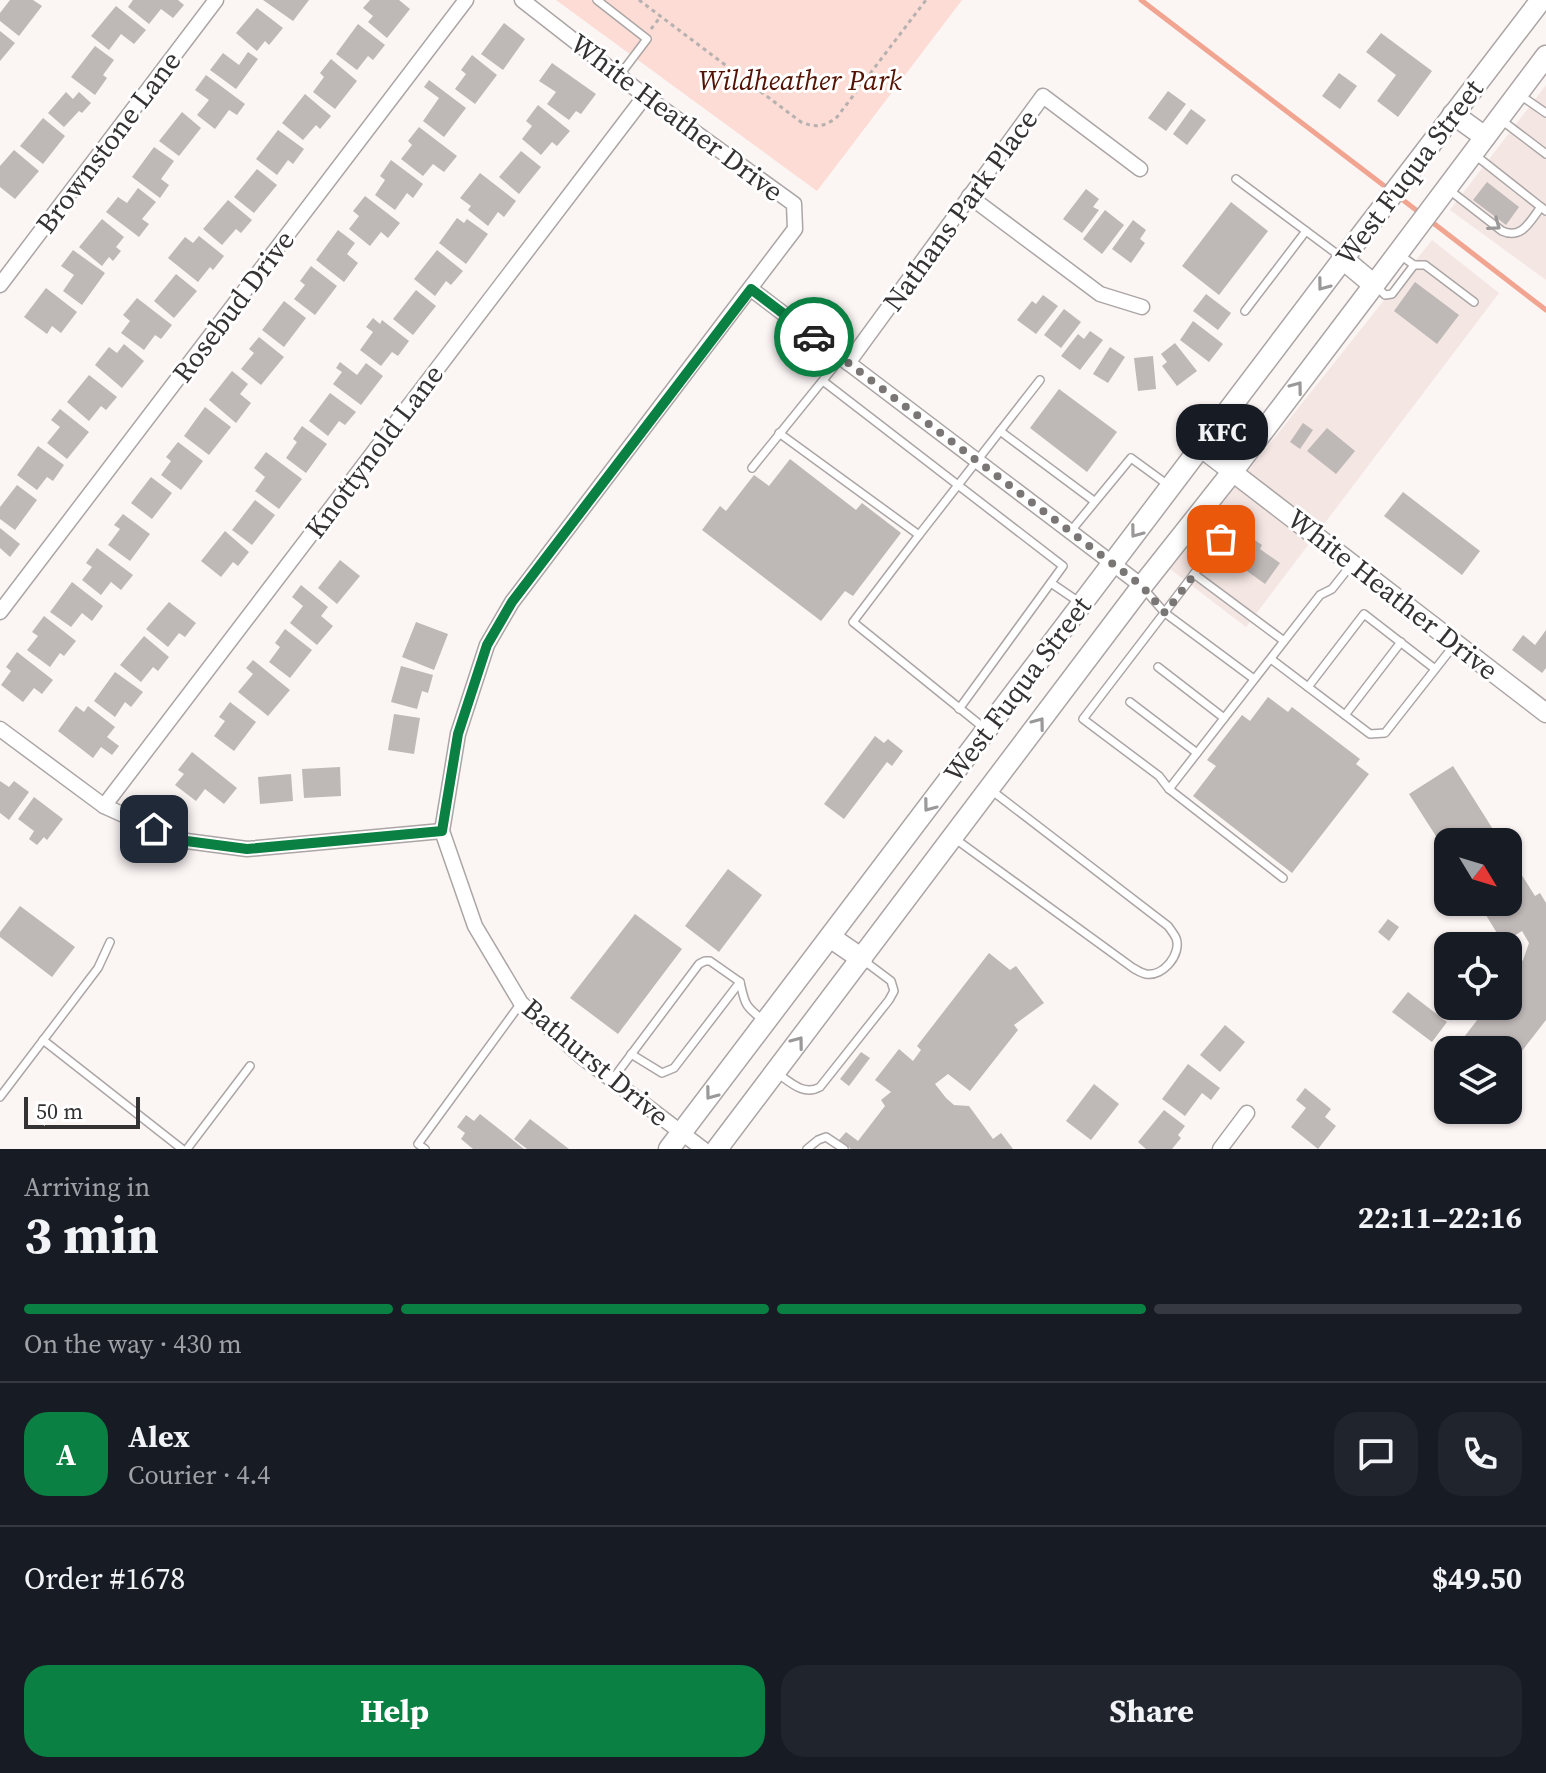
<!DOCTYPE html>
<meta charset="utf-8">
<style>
body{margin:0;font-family:"Source Serif 4",serif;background:#20242c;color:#f1f3f6;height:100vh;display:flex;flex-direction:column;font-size:30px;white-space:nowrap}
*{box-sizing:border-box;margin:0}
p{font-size:26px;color:#9ea1a6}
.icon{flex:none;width:44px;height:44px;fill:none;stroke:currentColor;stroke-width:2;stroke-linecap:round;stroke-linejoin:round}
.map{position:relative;height:1149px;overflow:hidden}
.sheet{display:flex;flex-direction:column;background:#171b24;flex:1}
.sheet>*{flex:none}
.needle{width:52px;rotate:128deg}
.tools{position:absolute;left:1434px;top:828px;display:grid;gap:16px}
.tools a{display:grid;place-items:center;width:88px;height:88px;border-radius:16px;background:#171b24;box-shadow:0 2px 6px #0004;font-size:40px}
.scale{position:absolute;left:24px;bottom:20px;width:116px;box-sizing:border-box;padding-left:8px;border:4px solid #343232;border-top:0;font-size:22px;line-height:28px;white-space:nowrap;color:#343232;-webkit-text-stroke:6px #fff;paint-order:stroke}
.pin{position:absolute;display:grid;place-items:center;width:68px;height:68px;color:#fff;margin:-34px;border-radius:16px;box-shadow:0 4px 12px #0006}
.courier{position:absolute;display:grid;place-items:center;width:80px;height:80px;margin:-40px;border:6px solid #0b8043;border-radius:50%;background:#fff;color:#222;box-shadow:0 2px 10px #0007}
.bubble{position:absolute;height:56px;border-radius:24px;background:#171b24;box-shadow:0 2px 6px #0004;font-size:26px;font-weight:700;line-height:56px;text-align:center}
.summary em{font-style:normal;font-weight:700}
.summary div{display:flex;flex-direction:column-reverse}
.summary{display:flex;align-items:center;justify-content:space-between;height:136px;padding:0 24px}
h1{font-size:52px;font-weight:700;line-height:60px}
.bar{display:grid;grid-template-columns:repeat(4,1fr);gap:12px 8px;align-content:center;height:96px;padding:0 24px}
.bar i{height:10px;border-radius:6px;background:#363941}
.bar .on{background:#0b8043}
.bar p{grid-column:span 4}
.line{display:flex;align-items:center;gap:20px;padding:0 24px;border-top:2px solid #363941}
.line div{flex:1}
.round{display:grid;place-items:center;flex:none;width:84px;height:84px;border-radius:24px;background:#20242c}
.action{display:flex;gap:16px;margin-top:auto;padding:16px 24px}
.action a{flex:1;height:92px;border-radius:24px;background:#0b8043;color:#fff;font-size:32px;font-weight:700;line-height:92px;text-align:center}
.action a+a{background:#20242c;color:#f1f3f6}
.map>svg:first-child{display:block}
.built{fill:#f4e6e3}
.green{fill:#fcdcd4}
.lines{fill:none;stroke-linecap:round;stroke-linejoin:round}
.stream{stroke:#f1a591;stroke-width:5}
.building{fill:#beb8b7}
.service-casing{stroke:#aba6a5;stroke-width:10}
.minor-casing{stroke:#aba6a5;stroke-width:17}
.tertiary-casing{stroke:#aba6a5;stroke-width:21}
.secondary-casing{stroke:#aba6a5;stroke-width:23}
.path{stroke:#b6b1b0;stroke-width:3;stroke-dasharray:4 4;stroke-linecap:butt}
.service{stroke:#fff;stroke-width:7}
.minor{stroke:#fff;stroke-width:14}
.tertiary{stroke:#fff;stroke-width:18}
.secondary{stroke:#fff;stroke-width:20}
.oneway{stroke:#9a9898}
.done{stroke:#7a7676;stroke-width:8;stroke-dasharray:0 14.4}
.route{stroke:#0b8043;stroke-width:10}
.labels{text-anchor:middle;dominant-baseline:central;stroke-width:6;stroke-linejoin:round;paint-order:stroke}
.park-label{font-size:28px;font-style:italic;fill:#541202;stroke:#fff}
.street-label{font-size:28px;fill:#343232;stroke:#fff}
</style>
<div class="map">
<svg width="1546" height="1149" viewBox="0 0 1546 1149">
<rect width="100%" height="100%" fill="#fbf5f4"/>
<g class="built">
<polygon points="1546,85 1546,280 1450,210"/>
<polygon points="1432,240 1499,293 1246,627 1170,569"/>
</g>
<polygon class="green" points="556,0 962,0 817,191"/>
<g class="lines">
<g class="stream">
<polyline points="1141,0 1391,191"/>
<polyline points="1399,197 1420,213"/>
<polyline points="1428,219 1546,310"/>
</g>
</g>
<g class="building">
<polygon points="10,0 33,0 42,6 19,36 0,21 0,13"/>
<polygon points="133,0 178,0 184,5 173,18 161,9 149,24 128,7"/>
<polygon points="263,0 309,0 293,21"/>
<polygon points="370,0 399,0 410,9 387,38 368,22 373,16 363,8"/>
<polygon points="116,6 146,30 134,44 121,34 109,50 91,36"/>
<polygon points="257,8 283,28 269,45 265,41 257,51 236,33"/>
<polygon points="504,23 525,39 503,70 481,54"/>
<polygon points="358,24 385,45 373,60 368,56 357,70 336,54"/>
<polygon points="0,31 15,43 0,61"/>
<polygon points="1381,33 1432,71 1398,117 1377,101 1396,75 1366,52"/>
<polygon points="95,46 114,60 103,75 107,78 95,95 71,77"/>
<polygon points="248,52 258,59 236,89 210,70 223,53 239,65"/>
<polygon points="472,55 497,75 475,104 455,89 466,74 461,70"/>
<polygon points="331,59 357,81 335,109 313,92 324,77 320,73"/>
<polygon points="552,63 596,94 581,114 576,111 569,120 547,104 556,92 539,81"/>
<polygon points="1339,73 1357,86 1340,109 1322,96"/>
<polygon points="206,75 245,104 237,115 229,110 215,129 197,115 209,100 195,90"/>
<polygon points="429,80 466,108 444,137 423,121 439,98 424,87"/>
<polygon points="1168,91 1186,104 1166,131 1148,118"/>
<polygon points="66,92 73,99 79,92 91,103 82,113 79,111 64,127 48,113"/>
<polygon points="305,94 331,116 320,129 316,125 303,140 282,123"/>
<polygon points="538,105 570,131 557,146 552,142 541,155 522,139 532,126 526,121"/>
<polygon points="1191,109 1206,120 1187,145 1173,134"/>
<polygon points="182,112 201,128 179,156 159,141"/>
<polygon points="43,118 65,136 43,164 20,146"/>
<polygon points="419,127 457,156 444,172 433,164 423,176 401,159 412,145 408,141"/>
<polygon points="278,130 304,149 293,164 288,160 277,175 256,159"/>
<polygon points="154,147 174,161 161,179 169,185 160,198 132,177"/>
<polygon points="14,150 39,171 15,199 0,187 0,166"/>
<polygon points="521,151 541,167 519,194 499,177"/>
<polygon points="391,160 423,184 413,198 407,193 395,210 375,195 385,180 380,176"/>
<polygon points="257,169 277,185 254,213 234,197"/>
<polygon points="480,173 516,201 504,217 498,212 488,226 468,210 471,206 460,198"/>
<polygon points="1487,182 1519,207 1506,225 1473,200"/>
<polygon points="138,188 156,202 142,219 149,224 139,237 106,212 118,197 127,203"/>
<polygon points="1086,189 1099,199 1093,207 1099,210 1082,233 1063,219"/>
<polygon points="365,196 400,223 388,238 381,232 370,246 349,229 359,216 353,211"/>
<polygon points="228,200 252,220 241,233 236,229 222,245 203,229"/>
<polygon points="1231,202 1268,231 1219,295 1182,266"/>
<polygon points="1105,210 1124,225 1102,254 1083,239"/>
<polygon points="457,218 464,223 467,219 488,234 466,264 439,243"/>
<polygon points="102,219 124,237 116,247 121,251 113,261 109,257 102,266 79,247"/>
<polygon points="1133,220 1146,230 1140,239 1145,243 1131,263 1112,249"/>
<polygon points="338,230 355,243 347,254 358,263 344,282 316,260"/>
<polygon points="199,236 224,256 213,270 210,267 198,282 168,258 185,237 193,243"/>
<polygon points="73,250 105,273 82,305 63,291 74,275 61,266"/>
<polygon points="437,250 463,271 451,285 446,281 435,296 414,279"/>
<polygon points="311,266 337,286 315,315 294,299 305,285 300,281"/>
<polygon points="176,274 197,291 174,318 154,301"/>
<polygon points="1415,282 1459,315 1437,344 1394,311"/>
<polygon points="46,288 77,312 61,333 52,326 47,334 24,317"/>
<polygon points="416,290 436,306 413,335 393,319"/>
<polygon points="1206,294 1231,313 1218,330 1193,311"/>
<polygon points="1043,295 1058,306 1036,334 1017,320 1032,301 1036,304"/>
<polygon points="137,298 172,325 161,339 155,335 144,350 121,333 130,321 123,315"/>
<polygon points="284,301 306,318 284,347 262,330"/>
<polygon points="1064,309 1081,322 1061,348 1044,335"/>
<polygon points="373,318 380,324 382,320 409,341 398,356 392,352 381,366 360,350 373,332 366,327"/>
<polygon points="1193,321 1223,344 1209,362 1180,340"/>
<polygon points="1090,331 1103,340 1080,370 1061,356 1078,334 1084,339"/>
<polygon points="259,337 284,357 261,385 241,369 254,353 249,349"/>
<polygon points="1175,343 1197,371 1177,386 1162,366 1167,362 1161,354"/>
<polygon points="124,344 144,361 122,388 95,365 109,347 117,353"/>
<polygon points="1110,347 1125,357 1108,383 1093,374"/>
<polygon points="1153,356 1156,389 1138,391 1134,358"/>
<polygon points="340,362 357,375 366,363 383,376 361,405 333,384 342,372 336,368"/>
<polygon points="232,371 248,384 240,394 251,403 236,423 209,400"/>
<polygon points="89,375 117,397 106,410 101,406 89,421 67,402"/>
<polygon points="1059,389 1117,432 1087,472 1030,428"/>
<polygon points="330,393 356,412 345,425 339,421 328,436 309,421"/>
<polygon points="205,407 231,427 209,455 184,436"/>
<polygon points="60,409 89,432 67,459 47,443 60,427 51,420"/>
<polygon points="1303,423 1313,430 1300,449 1290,442"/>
<polygon points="302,426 327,444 306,473 286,458 297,442 293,439"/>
<polygon points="1327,428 1355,451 1336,474 1307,451"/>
<polygon points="178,442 203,461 181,490 161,475 171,461 166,457"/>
<polygon points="38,446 64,465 53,481 47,477 37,490 17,475"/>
<polygon points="266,452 302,479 279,509 255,491 265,477 254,468"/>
<polygon points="790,459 856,510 862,503 901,533 853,596 845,591 821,621 702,530 720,506 726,511 754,475 769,486"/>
<polygon points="151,477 172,493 152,519 131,503"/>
<polygon points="17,485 37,500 15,530 0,519 0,507"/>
<polygon points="1403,492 1480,551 1462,575 1384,516"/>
<polygon points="255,500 275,515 252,545 232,530"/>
<polygon points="123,514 150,534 130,561 108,545 120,529 114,525"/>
<polygon points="0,528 20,544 10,557 0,548"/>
<polygon points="1240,530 1262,545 1260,549 1280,563 1265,584 1222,553"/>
<polygon points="225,531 249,552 238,566 233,562 221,577 201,561"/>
<polygon points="97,548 133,575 121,590 111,582 101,595 82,580 92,567 86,563"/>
<polygon points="340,560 360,576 337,604 318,588"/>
<polygon points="72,582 103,606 92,621 82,613 71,627 50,612"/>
<polygon points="301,585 328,607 321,616 333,626 317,645 290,623 303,606 292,597"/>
<polygon points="169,602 196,623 185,637 179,633 168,647 146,629"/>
<polygon points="44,616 76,641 64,656 60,653 50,667 27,650 38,636 32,632"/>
<polygon points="416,622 448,634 434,670 402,657"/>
<polygon points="285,629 312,650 290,678 269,662 280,647 275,643"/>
<polygon points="1546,630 1546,668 1542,673 1512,650 1523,635 1535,645"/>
<polygon points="144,636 169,657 158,671 153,667 141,682 120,665"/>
<polygon points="17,652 53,680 42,694 34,688 23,702 1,685 11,671 6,667"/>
<polygon points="253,660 290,690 268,716 238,692 253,674 246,668"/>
<polygon points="401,666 433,675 428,693 422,691 417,709 391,702"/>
<polygon points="115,672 143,692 131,707 125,702 115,717 94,701"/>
<polygon points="1268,697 1288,712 1292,707 1360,759 1356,764 1369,774 1292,873 1193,796 1216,766 1207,760 1242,715 1250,721"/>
<polygon points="230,702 256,722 234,751 214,736 225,721 219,717"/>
<polygon points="76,706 84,712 88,706 115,727 107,737 119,746 112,755 101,747 93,758 58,731"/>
<polygon points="394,714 420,718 414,754 388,750"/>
<polygon points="875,736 884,743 888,739 903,751 892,766 887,762 844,819 824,804"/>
<polygon points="192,752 237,788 224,804 205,789 196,801 175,785 184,774 178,770"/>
<polygon points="1453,766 1501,842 1448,842 1448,855 1409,794"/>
<polygon points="340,767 341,796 304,798 302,769"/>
<polygon points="291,774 293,801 260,804 258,777"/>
<polygon points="0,781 9,787 14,781 29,792 9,820 0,813"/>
<polygon points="34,797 63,819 47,840 44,837 37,845 29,839 34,831 18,819"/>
<polygon points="1508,853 1535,896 1540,893 1546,903 1546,1020 1508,1069 1508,1050 1454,1050 1488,1006 1508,1006 1508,980 1523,960 1529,943 1522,931 1503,943 1478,902 1508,902"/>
<polygon points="728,869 762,895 719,952 685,926"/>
<polygon points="20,906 75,947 52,977 0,937 0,932"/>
<polygon points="635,914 682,949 618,1034 570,998"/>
<polygon points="1388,919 1399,927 1389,941 1378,932"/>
<polygon points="989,953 1010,970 1016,966 1044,1003 1014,1025 1018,1030 970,1091 948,1074 935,1084 946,1098 954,1105 969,1106 993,1139 1001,1133 1013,1149 851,1149 839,1140 846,1132 858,1141 885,1106 881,1100 891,1092 875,1080 899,1049 913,1061 921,1050 917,1046"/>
<polygon points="1408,992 1447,1022 1432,1042 1392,1012"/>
<polygon points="1225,1025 1245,1042 1220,1072 1200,1055"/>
<polygon points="861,1052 870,1058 849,1086 840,1079"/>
<polygon points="1188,1064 1220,1088 1211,1100 1202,1093 1185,1116 1162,1099"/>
<polygon points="1094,1084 1119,1104 1091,1140 1066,1121"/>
<polygon points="1305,1088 1331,1109 1325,1117 1336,1126 1318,1149 1291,1127 1306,1108 1296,1100"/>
<polygon points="1164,1110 1185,1126 1178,1135 1181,1138 1172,1149 1146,1149 1138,1142"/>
<polygon points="480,1114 524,1149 473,1149 461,1139 465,1133 457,1127 466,1115 474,1121"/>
<polygon points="530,1119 569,1149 527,1149 514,1139"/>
</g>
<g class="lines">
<defs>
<g id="service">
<polyline points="597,0 647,39 619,76"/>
<polyline points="1520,95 1546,113"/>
<polyline points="1500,119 1546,154"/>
<polyline points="1475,155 1546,211"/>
<polyline points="1236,179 1306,231"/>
<path d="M1448,189L1502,231C1522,240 1530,221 1541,207"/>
<polyline points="1400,255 1414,265 1425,265 1474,302"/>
<polyline points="1375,285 1385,295 1392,294 1414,265"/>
<polyline points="1245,311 1306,231 1341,257"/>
<polyline points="823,381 1063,566 959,709"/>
<polyline points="1000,431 1094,501"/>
<polyline points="779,433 919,535 853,622 984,728"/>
<polyline points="752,468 841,358"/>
<polyline points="1070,532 1131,458 1168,485"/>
<polyline points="919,535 1040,380"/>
<polyline points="1194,574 1221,539 1197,520"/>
<polyline points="1051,583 1079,602"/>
<polyline points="1143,588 1165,613 1254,679"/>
<polyline points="1271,659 1370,734 1385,733 1455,644"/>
<polyline points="1158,667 1224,718"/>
<polyline points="1308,687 1364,614 1435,669"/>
<polyline points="1130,702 1197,753"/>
<polyline points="1345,715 1401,642"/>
<polyline points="1169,789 1320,595 1332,589 1351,565"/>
<path d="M954,838L1133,968C1137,970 1141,973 1146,974C1163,977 1182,954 1176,938C1174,934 1171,930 1168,926L991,790"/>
<polyline points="1283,878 1169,789 1159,776 1083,719 1194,574 1284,641"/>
<polyline points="43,1040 182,1149"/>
<polyline points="631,1054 662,1073 674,1068 740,982"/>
<path d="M777,1073C791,1083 804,1096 820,1087L889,1000L894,991L891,981L863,960"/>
<path d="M612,1080L699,964L705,961H710L740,982C745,1005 745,1006 764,1021"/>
<polyline points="0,1097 98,968 110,942"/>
<polyline points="187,1149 250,1066"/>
<polyline points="425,1149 418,1144 521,1003"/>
<polyline points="807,1149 818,1140 826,1137 844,1149"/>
</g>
<g id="minor">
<polyline points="522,0 645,96 794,204 795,229 512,602 487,645 458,734 442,831 475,926 521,1003 582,1057 703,1149"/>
<polyline points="969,196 1100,294 1142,307"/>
<polyline points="0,285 216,0"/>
<polyline points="751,289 1142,586"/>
<polyline points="848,363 1043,96 1140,169"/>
<polyline points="0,612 466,0"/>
<polyline points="0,729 104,806 179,840 247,849 442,831"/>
<polyline points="104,806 645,96"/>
<polyline points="1220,1149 1247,1113"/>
</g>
<polyline id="tertiary" points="1200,447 1546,713"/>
<g id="secondary">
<polyline points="1453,114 1485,137"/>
<polyline points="1343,259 1374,285"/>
<polyline points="830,937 862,959"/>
<polyline points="669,1149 1343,259 1541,0"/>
<polyline points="717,1149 1142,586 1233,471 1374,285 1546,56"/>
</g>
</defs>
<use href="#service" class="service-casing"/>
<use href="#minor" class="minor-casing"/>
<use href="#tertiary" class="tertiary-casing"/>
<use href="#secondary" class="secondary-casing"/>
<g class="path">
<path d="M639,0L801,122C815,128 825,127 837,117L926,0"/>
<polyline points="651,29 661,16"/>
</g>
<use href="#service" class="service"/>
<use href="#minor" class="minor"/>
<use href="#tertiary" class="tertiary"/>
<use href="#secondary" class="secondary"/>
</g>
<defs><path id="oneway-chevron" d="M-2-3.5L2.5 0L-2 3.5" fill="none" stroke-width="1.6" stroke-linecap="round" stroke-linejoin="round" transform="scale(2)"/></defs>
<g class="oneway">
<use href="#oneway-chevron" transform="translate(1495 225) rotate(36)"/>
<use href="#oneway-chevron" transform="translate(1323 285) rotate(127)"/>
<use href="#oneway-chevron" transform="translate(1297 387) rotate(-53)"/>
<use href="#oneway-chevron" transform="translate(1136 532) rotate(127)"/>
<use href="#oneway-chevron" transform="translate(1039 723) rotate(-53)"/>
<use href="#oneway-chevron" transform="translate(929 806) rotate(127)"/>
<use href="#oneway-chevron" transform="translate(798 1042) rotate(-53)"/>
<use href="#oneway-chevron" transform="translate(711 1094) rotate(127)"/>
</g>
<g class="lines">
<polyline class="done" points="814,337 1142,586 1165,613 1221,539"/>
<polyline class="route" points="154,829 179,840 247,849 442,831 458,734 487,645 512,602 751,289 814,337"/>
</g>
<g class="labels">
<g class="park-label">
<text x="800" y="80">Wildheather Park</text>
</g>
<g class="street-label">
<text transform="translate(677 117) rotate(37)">White Heather Drive</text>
<text transform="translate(108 142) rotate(-53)">Brownstone Lane</text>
<text transform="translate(1409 172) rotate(-53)">West Fuqua Street</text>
<text transform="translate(960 210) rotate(-54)">Nathans Park Place</text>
<text transform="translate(233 306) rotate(-53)">Rosebud Drive</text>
<text transform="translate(374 451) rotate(-53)">Knottynold Lane</text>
<text transform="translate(1393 594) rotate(38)">White Heather Drive</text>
<text transform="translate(1017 689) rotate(-53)">West Fuqua Street</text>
<text transform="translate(596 1062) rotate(40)">Bathurst Drive</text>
</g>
</g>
</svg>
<div class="tools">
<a><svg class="needle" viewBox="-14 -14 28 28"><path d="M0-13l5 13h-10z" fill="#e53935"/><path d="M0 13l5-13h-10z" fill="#9ea1a6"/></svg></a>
<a><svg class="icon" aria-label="locate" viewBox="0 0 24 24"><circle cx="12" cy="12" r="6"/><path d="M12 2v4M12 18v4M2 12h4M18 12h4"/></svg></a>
<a><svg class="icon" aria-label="layers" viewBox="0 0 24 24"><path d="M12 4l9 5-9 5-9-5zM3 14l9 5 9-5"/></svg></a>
</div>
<div class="scale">50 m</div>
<div class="pin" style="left:1221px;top:539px;background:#ea580c"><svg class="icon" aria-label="bag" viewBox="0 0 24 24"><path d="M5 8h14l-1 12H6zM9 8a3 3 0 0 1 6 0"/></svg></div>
<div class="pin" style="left:154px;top:829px;background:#1f2937"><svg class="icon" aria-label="home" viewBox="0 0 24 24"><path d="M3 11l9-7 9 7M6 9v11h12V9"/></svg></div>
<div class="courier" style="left:814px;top:337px"><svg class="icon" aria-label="car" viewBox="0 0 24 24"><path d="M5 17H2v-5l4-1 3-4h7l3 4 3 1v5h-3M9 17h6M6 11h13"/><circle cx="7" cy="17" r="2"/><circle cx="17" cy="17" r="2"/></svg></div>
<div class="bubble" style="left:1176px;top:404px;width:92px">KFC</div>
</div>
<section class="sheet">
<div class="summary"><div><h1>3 min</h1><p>Arriving in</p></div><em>22:11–22:16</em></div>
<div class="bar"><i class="on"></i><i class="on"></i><i class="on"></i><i></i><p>On the way · 430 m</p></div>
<div class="line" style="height:144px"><b class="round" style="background:#0b8043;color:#fff">A</b><div><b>Alex</b><p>Courier · 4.4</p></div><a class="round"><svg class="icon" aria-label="chat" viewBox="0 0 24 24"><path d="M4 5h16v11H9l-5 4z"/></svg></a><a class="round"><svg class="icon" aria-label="phone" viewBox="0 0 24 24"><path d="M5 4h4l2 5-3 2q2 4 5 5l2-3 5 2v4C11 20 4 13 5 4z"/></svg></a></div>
<div class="line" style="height:104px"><div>Order #1678</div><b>$49.50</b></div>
<div class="action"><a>Help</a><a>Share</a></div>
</section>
